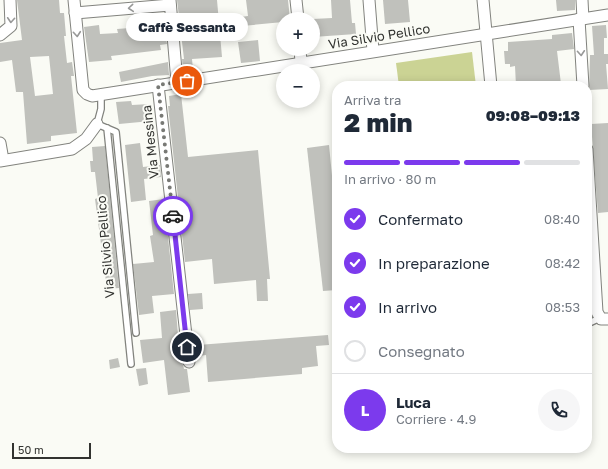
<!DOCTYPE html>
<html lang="it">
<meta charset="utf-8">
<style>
body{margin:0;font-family:"Golos Text",sans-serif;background:#f6f6f7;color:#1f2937;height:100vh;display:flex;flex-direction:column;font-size:15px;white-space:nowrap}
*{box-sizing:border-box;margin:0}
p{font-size:13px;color:#747a83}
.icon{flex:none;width:22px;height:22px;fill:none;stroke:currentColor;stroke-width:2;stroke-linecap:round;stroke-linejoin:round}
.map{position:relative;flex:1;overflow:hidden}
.drawer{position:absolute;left:332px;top:81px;width:260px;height:372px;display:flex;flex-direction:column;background:#fff;border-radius:16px;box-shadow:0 2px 10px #0003}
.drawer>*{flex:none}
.buttons{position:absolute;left:276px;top:12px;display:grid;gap:8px}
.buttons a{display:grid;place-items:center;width:44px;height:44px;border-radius:50%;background:#fff;box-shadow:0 2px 10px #0003;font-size:20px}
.scale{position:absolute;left:12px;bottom:10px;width:79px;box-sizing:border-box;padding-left:4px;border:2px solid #323330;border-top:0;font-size:11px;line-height:14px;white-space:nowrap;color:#323330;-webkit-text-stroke:3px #fafbf5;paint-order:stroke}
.pin{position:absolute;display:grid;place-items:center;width:34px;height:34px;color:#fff;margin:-17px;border:2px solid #fff;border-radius:50%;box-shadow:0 1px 4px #0007}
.courier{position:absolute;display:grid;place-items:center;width:40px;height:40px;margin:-20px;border:3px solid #7c3aed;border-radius:50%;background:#fff;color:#222;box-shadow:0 1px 5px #0007}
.bubble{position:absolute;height:28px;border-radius:14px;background:#fff;box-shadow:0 2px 10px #0003;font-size:13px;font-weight:800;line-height:28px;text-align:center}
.headline em{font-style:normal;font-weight:800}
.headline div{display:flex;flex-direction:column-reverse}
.headline{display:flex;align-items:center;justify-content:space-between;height:68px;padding:0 12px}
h1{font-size:26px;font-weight:800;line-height:30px}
.bar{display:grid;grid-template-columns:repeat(4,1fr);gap:6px 4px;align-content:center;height:48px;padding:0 12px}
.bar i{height:5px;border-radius:3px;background:#e0e1e3}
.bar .active{background:#7c3aed}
.bar p{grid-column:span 4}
.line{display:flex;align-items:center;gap:10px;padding:0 12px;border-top:1px solid #e0e1e3}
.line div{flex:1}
.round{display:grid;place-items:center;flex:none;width:42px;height:42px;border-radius:21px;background:#f6f6f7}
ol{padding:0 12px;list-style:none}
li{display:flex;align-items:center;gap:12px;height:44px}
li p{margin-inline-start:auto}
li .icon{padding:4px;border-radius:50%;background:#7c3aed;color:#fff;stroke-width:4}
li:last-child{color:#747a83}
li i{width:22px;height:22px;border:2px solid #e0e1e3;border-radius:50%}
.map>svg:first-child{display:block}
.green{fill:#cbd394}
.building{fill:#c0c1bc;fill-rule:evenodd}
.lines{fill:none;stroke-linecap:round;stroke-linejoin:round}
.lane-casing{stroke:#82837e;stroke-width:8}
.street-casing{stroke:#82837e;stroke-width:13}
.lane{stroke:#fff;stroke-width:5.5}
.street{stroke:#fff;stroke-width:11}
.oneway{stroke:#989998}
.done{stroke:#787975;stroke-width:4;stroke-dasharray:0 7.2}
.route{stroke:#7c3aed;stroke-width:5}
.labels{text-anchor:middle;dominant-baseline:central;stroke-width:4;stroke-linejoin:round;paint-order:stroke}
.street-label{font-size:13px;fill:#323330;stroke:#fafbf5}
</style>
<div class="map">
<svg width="608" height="469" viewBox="0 0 608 469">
<rect width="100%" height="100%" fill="#fafbf5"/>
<polygon class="green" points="472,52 476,86 399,86 396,63"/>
<g class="building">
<path d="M17,0H59L60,13H64L66,36H64L67,63L72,62L74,76H71L77,133L51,136V141L27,144L23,92H16L12,60L0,62V43L22,40ZM49,56L53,94L35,96L30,57Z"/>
<polygon points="177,0 217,0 222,57 192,59 193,70 183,71 182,59 184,59"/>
<polygon points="246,0 288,0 290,19 283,19 283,22 242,26 241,17 248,16"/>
<polygon points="331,0 350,0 352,23 355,23 356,34 313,37 313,19 332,18"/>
<polygon points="383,0 408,0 410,22 385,24"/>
<polygon points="556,0 575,0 575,10 557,11"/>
<polygon points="153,15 155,30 165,29 167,44 160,45 161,50 111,56 112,60 89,62 84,27 99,25 100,34 118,33 117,29 143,27 142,16"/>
<polygon points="606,25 607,38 604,38 604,54 608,54 608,64 606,64 608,89 589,90 590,55 594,55 592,26"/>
<polygon points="572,33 574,49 557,51 561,84 516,86 515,66 510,67 510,64 505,64 504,51 508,51 508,42 552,39 552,35"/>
<polygon points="258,40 260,61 241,63 238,42"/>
<polygon points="168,62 169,75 152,76 121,82 119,72"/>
<polygon points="181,94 188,157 258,150 270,279 267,279 268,301 257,301 256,280 214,284 212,259 185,262 168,106 170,106 169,96"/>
<polygon points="131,101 132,105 150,104 151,121 119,124 116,102"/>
<polygon points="608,123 608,212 598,213 591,124"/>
<polygon points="140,143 143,167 160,165 161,177 144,179 146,200 131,202 125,145"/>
<polygon points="329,145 337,226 337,290 323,291 307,148"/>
<polygon points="105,146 119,288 107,289 95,199 98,198 95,172 91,172 90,161 93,161 92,147"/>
<polygon points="164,199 174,294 152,296 154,313 139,315 133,264 154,262 150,236 153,235 149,201"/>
<polygon points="202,293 203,309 190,310 188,294"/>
<polygon points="176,310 179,348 184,369 187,369 190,392 168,395 164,360 143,363 140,340 162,338 160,312"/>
<polygon points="328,335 329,345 316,346 318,366 302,368 302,374 208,382 206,355 199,356 198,345"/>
<polygon points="118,358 120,367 110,369 109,360"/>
<polygon points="146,368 148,384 139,386 136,369"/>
</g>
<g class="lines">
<defs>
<g id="lane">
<polyline points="101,95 101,109 97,124 116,132 136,333"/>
<polyline points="107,128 131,364"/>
<polyline points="587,324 600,318"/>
</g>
<g id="street">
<polyline points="74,0 83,90 87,94 92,96 608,15"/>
<polyline points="170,0 177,82"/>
<polyline points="296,0 298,19"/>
<polyline points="369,0 373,51"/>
<polyline points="483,0 491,86"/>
<polyline points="582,0 583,19"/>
<polyline points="75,13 170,5"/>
<polyline points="579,19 583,86"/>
<polyline points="0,35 11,26 10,0"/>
<polyline points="300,49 301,62"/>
<polyline points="158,85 189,362"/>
<polyline points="0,143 3,160"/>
<polyline points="587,149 597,312 601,319 608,319"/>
<polyline points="0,161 72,149 86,139 97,124"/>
</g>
</defs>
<use href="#lane" class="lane-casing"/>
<use href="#street" class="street-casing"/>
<use href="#lane" class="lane"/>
<use href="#street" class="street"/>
</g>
<defs><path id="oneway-chevron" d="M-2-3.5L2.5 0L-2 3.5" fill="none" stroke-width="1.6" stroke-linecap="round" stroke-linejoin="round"/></defs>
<g class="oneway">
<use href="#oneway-chevron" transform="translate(131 8) rotate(175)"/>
<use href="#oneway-chevron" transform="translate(11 20) rotate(94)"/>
<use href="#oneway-chevron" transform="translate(77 34) rotate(85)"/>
<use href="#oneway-chevron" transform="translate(581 53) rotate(86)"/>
</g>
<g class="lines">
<polyline class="done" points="173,216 158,85 187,81"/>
<polyline class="route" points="173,216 187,347"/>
</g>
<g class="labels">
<g class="street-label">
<text transform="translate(379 36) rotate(-9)">Via Silvio Pellico</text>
<text transform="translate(150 142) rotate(-96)">Via Messina</text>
<text transform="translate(105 247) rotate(-95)">Via Silvio Pellico</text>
</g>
</g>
</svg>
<div class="buttons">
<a>+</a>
<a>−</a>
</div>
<div class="scale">50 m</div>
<div class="pin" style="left:187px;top:81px;background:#ea580c"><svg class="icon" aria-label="bag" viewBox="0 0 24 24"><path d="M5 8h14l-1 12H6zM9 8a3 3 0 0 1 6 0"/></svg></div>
<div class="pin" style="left:187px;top:347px;background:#1f2937"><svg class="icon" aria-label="home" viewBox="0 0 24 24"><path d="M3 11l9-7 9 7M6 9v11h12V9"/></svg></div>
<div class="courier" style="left:173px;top:216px"><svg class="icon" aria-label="car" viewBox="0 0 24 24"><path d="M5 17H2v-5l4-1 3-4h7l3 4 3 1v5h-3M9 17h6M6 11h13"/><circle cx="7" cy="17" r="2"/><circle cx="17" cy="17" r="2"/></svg></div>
<div class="bubble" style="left:126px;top:13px;width:122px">Caffè Sessanta</div>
<section class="drawer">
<div class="headline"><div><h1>2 min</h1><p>Arriva tra</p></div><em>09:08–09:13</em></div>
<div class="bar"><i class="active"></i><i class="active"></i><i class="active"></i><i></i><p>In arrivo · 80 m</p></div>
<ol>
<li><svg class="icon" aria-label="check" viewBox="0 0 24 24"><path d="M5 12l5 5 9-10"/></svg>Confermato<p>08:40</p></li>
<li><svg class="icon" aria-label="check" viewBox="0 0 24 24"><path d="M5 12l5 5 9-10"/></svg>In preparazione<p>08:42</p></li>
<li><svg class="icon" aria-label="check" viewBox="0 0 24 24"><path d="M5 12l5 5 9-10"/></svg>In arrivo<p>08:53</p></li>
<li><i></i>Consegnato</li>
</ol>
<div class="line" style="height:72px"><b class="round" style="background:#7c3aed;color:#fff">L</b><div><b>Luca</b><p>Corriere · 4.9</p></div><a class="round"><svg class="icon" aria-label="phone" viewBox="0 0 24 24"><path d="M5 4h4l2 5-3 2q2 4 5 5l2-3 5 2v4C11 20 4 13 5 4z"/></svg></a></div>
</section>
</div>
